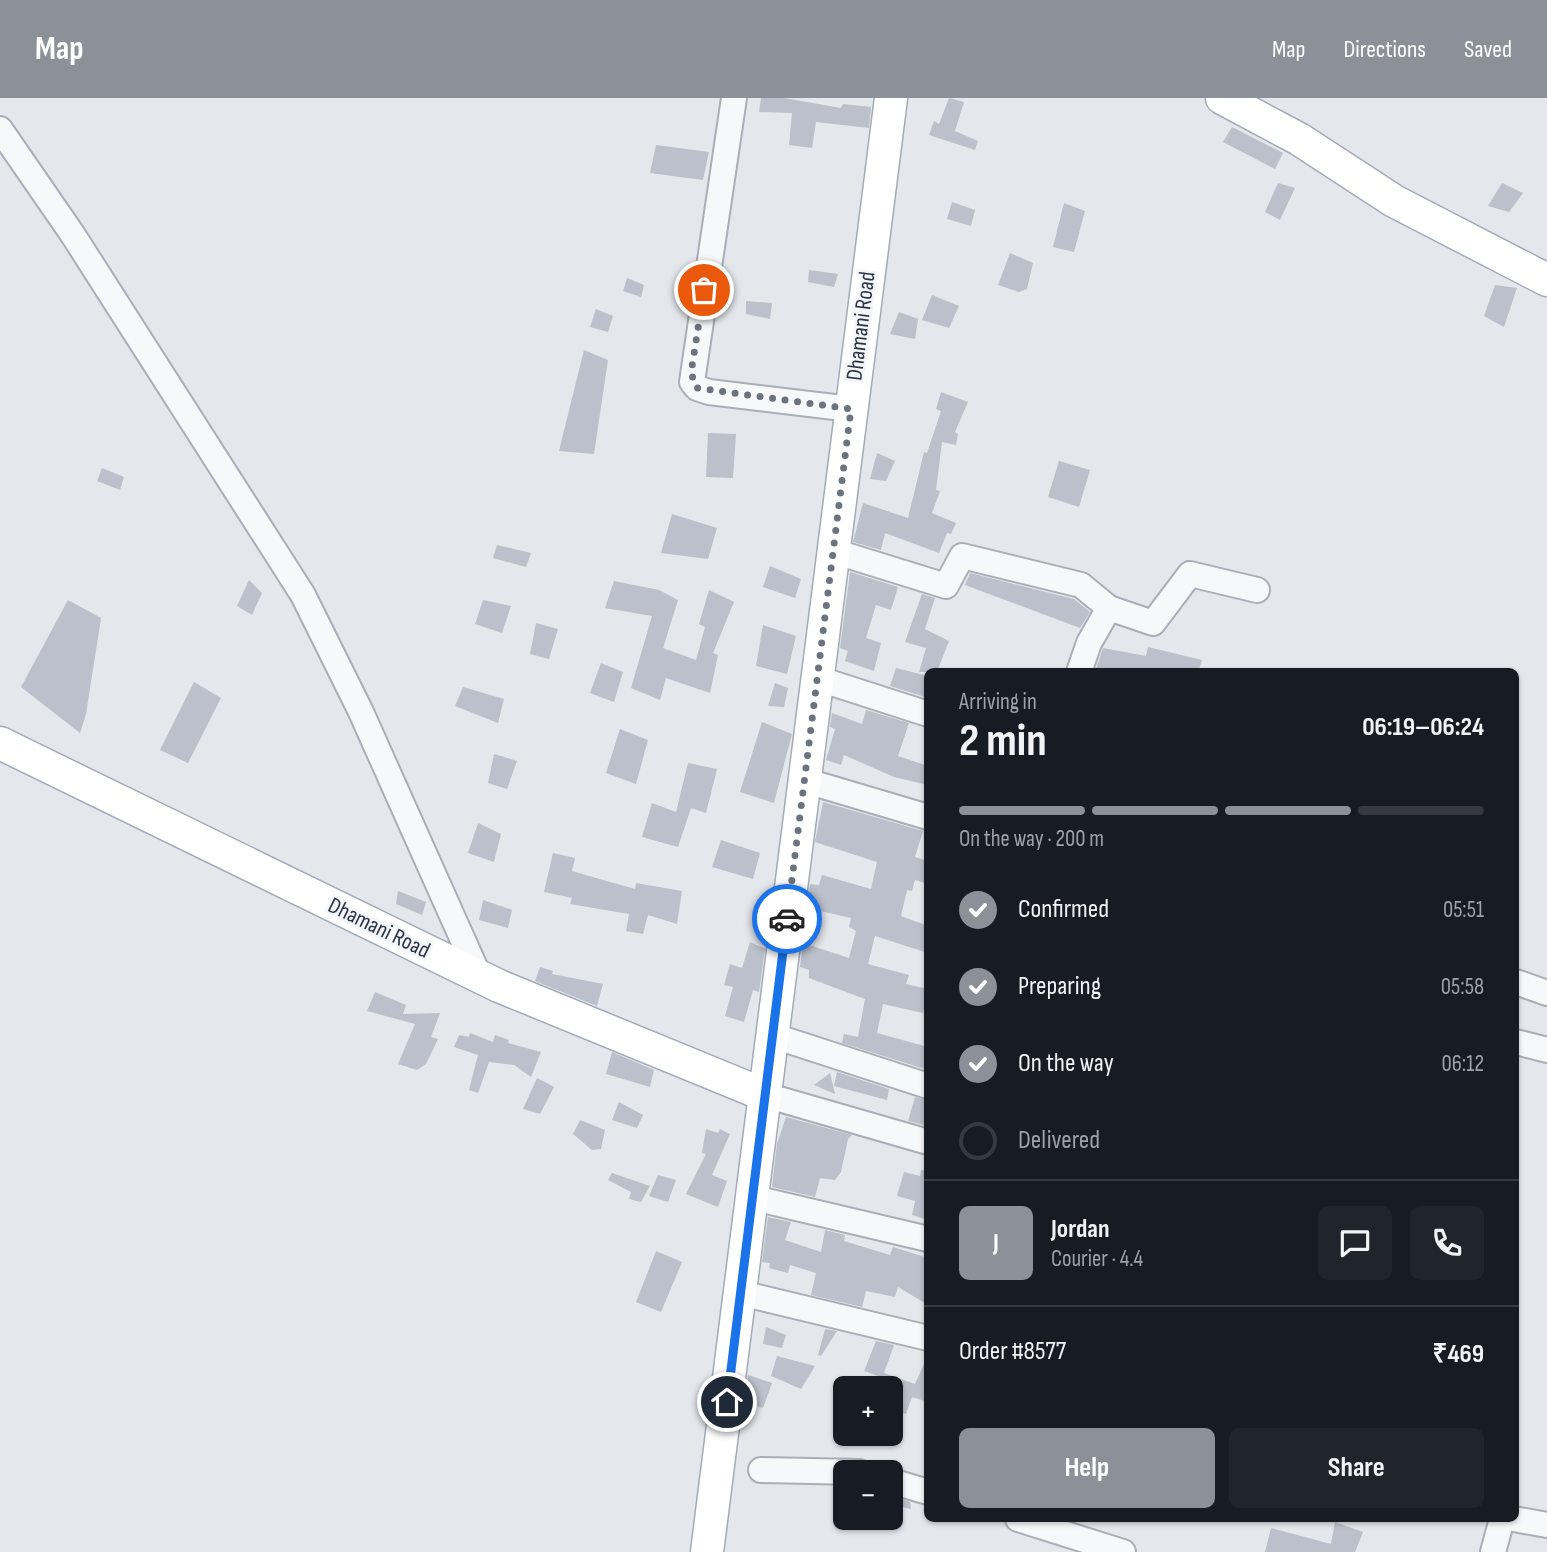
<!DOCTYPE html>
<meta charset="utf-8">
<style>
body{margin:0;font-family:"Sofia Sans Condensed",sans-serif;background:#20242c;color:#f1f3f6;height:100vh;display:flex;flex-direction:column;font-size:26px;white-space:nowrap}
*{box-sizing:border-box;margin:0}
p{font-size:23px;color:#9ea1a6}
.icon{flex:none;width:38px;height:38px;fill:none;stroke:currentColor;stroke-width:2;stroke-linecap:round;stroke-linejoin:round}
.map{position:relative;flex:1;overflow:hidden}
.drawer{position:absolute;left:924px;top:570px;width:595px;height:854px;display:flex;flex-direction:column;background:#171b24;border-radius:10px;box-shadow:0 2px 5px #0004}
.drawer>*{flex:none}
.fabs{position:absolute;left:833px;top:1278px;display:grid;gap:14px}
.fabs a{display:grid;place-items:center;width:70px;height:70px;border-radius:10px;background:#171b24;box-shadow:0 2px 5px #0004;font-size:35px}
.pin{position:absolute;display:grid;place-items:center;width:60px;height:60px;color:#fff;margin:-30px;border:4px solid #fff;border-radius:50%;box-shadow:0 2px 7px #0007}
.courier{position:absolute;display:grid;place-items:center;width:70px;height:70px;margin:-35px;border:5px solid #1a73e8;border-radius:50%;background:#fff;color:#222;box-shadow:0 2px 9px #0007}
.overview em{font-style:normal;font-weight:700}
.overview div{display:flex;flex-direction:column-reverse}
.overview{display:flex;align-items:center;justify-content:space-between;height:119px;padding:0 35px}
h1{font-size:46px;font-weight:700;line-height:52px}
.bar{display:grid;grid-template-columns:repeat(4,1fr);gap:10px 7px;align-content:center;height:84px;padding:0 35px}
.bar i{height:9px;border-radius:5px;background:#363941}
.bar .current{background:#8c9099}
.bar p{grid-column:span 4}
.line{display:flex;align-items:center;gap:18px;padding:0 35px;border-top:2px solid #363941}
.line div{flex:1}
.round{display:grid;place-items:center;flex:none;width:74px;height:74px;border-radius:10px;background:#20242c}
ol{padding:0 35px;list-style:none}
li{display:flex;align-items:center;gap:21px;height:77px}
li p{margin-inline-start:auto}
li .icon{padding:7px;border-radius:50%;background:#8c9099;color:#fff;stroke-width:4}
li:last-child{color:#9ea1a6}
li i{width:38px;height:38px;border:4px solid #363941;border-radius:50%}
.action{display:flex;gap:14px;margin-top:auto;padding:14px 35px}
.action a{flex:1;height:80px;border-radius:10px;background:#8c9099;color:#fff;font-size:28px;font-weight:700;line-height:80px;text-align:center}
.action a+a{background:#20242c;color:#f1f3f6}
header{display:flex;align-items:center;gap:42px;box-sizing:border-box;height:98px;padding:0 35px;background:#8c9099;color:#fff}
header strong{font-size:33px}
nav{display:flex;gap:38px;margin-inline-start:auto;font-size:24px}
.map>svg:first-child{display:block}
.building{fill:#bbc0ca}
.lines{fill:none;stroke-linecap:round;stroke-linejoin:round}
.minor-casing{stroke:#a9aeb7;stroke-width:28}
.major-casing{stroke:#a3abb8;stroke-width:35}
.minor{stroke:#f7f8fa;stroke-width:24}
.major{stroke:#fff;stroke-width:32}
.done{stroke:#6c737f;stroke-width:7;stroke-dasharray:0 12.6}
.route{stroke:#1a73e8;stroke-width:9}
.labels{text-anchor:middle;dominant-baseline:central;stroke-width:6;stroke-linejoin:round;paint-order:stroke}
.street-label{font-size:23px;fill:#2b3445;stroke:#f4f6f9}
</style>
<header>
<strong>Map</strong>
<nav><a>Map</a><a>Directions</a><a>Saved</a></nav>
</header>
<div class="map">
<svg width="1547" height="1454" viewBox="0 0 1547 1454">
<rect width="100%" height="100%" fill="#e4e7ec"/>
<g class="building">
<polygon points="761,0 784,0 841,10 843,6 871,9 869,30 816,24 812,50 789,47 792,15 759,14"/>
<polygon points="949,0 964,4 955,33 978,43 975,52 929,37 934,23 939,26"/>
<polygon points="1232,29 1283,55 1275,71 1223,44"/>
<polygon points="656,47 709,54 703,82 650,75"/>
<polygon points="1278,85 1295,90 1280,122 1265,114"/>
<polygon points="1502,85 1523,95 1509,114 1488,108"/>
<polygon points="952,104 975,112 971,128 947,121"/>
<polygon points="1064,105 1085,113 1074,154 1053,149"/>
<polygon points="1010,155 1033,165 1027,191 1019,194 998,187"/>
<polygon points="809,172 838,176 834,189 808,184"/>
<polygon points="627,180 644,187 641,199 623,193"/>
<polygon points="1495,187 1517,190 1504,229 1484,218"/>
<polygon points="932,197 959,208 949,230 922,222"/>
<polygon points="746,203 772,205 770,221 746,216"/>
<polygon points="596,211 613,218 608,234 590,229"/>
<polygon points="899,214 918,221 915,241 890,236"/>
<polygon points="584,252 608,262 594,356 559,353"/>
<polygon points="941,294 968,304 955,334 958,336 956,347 942,344 936,392 940,393 932,415 956,425 951,436 947,435 939,455 885,435 881,452 853,444 863,405 908,420 924,354 927,355 941,313 936,311"/>
<polygon points="708,335 736,336 733,380 706,379"/>
<polygon points="877,355 895,363 886,383 870,381"/>
<polygon points="1059,363 1090,372 1079,409 1048,399"/>
<polygon points="102,370 124,379 120,392 97,383"/>
<polygon points="672,416 717,430 708,461 661,455"/>
<polygon points="497,447 531,455 526,469 493,460"/>
<polygon points="770,468 801,481 795,500 763,489"/>
<polygon points="850,474 898,489 891,512 876,507 866,540 881,545 874,573 845,563 848,553 840,550"/>
<polygon points="970,475 1074,501 1090,514 1080,530 965,487"/>
<polygon points="249,482 262,495 252,517 237,508"/>
<polygon points="614,483 659,492 678,502 663,550 696,562 705,529 699,526 709,492 734,504 713,555 718,557 710,595 666,580 660,602 631,590 652,518 605,510"/>
<polygon points="922,496 935,500 925,531 949,543 937,574 919,574 926,550 905,544"/>
<polygon points="68,502 101,520 86,616 80,635 21,589"/>
<polygon points="483,502 511,508 502,535 475,526"/>
<polygon points="536,525 558,531 549,561 530,556"/>
<polygon points="763,527 796,538 787,576 756,568"/>
<polygon points="1148,549 1202,562 1198,574 1146,574 1132,570 1131,574 1095,574 1103,550 1146,558"/>
<polygon points="601,565 623,574 614,604 590,595"/>
<polygon points="896,570 928,578 928,600 890,588"/>
<polygon points="194,584 221,600 188,665 160,652"/>
<polygon points="775,585 788,590 784,609 768,608"/>
<polygon points="463,589 504,601 498,625 455,608"/>
<polygon points="866,612 909,625 898,658 928,668 928,687 894,679 844,657 841,667 826,662 835,631 830,629 832,615 862,626"/>
<polygon points="762,624 792,636 774,705 740,694"/>
<polygon points="620,631 648,642 636,686 606,675"/>
<polygon points="494,656 517,663 507,691 488,685"/>
<polygon points="688,665 717,671 706,715 691,710 678,749 642,739 652,705 676,714"/>
<polygon points="823,704 923,733 915,759 928,763 928,786 915,782 912,793 907,792 901,818 928,828 928,855 875,838 868,866 909,877 906,886 928,891 923,915 883,906 877,935 928,949 928,972 842,945 844,936 858,939 865,901 809,880 809,872 800,869 803,845 849,860 856,833 849,829 851,820 807,810 810,786 819,787 822,777 871,791 877,764 815,744"/>
<polygon points="478,725 501,736 494,764 468,755"/>
<polygon points="721,742 760,755 753,781 712,769"/>
<polygon points="553,755 575,760 572,773 603,782 635,791 636,785 682,793 677,826 648,817 643,836 626,833 629,816 570,806 572,800 544,794"/>
<polygon points="398,793 426,804 422,817 396,806"/>
<polygon points="483,802 512,812 508,830 479,822"/>
<polygon points="750,844 765,851 759,894 753,892 744,924 725,918 733,889 724,887 730,866 742,870"/>
<polygon points="540,869 553,873 552,876 603,886 597,908 535,883"/>
<polygon points="375,894 406,907 403,916 440,915 431,939 438,941 426,966 417,972 398,966 415,926 367,913"/>
<polygon points="470,935 493,944 495,937 509,942 508,945 541,954 531,979 514,967 489,964 478,995 469,992 478,957 454,949 459,937 469,939"/>
<polygon points="612,954 654,972 650,989 606,976"/>
<polygon points="837,974 889,991 887,1002 834,988"/>
<polygon points="830,975 835,996 814,987"/>
<polygon points="537,980 554,989 540,1016 523,1011"/>
<polygon points="915,999 928,1002 928,1028 908,1023"/>
<polygon points="619,1004 643,1017 637,1030 612,1022"/>
<polygon points="786,1019 852,1037 848,1041 841,1074 835,1082 820,1080 815,1099 772,1089 777,1046"/>
<polygon points="580,1022 605,1032 601,1051 592,1052 573,1036"/>
<polygon points="706,1031 718,1035 720,1031 730,1036 712,1077 727,1083 718,1109 686,1096 706,1056 702,1055"/>
<polygon points="921,1072 928,1073 928,1122 912,1117 915,1103 897,1098 904,1074 920,1078"/>
<polygon points="612,1075 650,1088 641,1104 629,1101 631,1094 608,1082"/>
<polygon points="658,1077 676,1082 668,1104 649,1098"/>
<polygon points="768,1119 791,1124 785,1142 821,1154 825,1132 845,1137 844,1143 890,1157 893,1149 928,1160 928,1207 898,1189 895,1199 866,1193 862,1209 811,1197 816,1175 790,1167 788,1175 769,1170 770,1165 762,1164"/>
<polygon points="656,1153 682,1164 661,1214 636,1204"/>
<polygon points="766,1229 786,1237 782,1250 763,1246"/>
<polygon points="825,1231 837,1233 821,1258 818,1257"/>
<polygon points="876,1243 894,1247 884,1275 915,1286 928,1257 928,1304 912,1299 906,1316 891,1312 891,1290 878,1290 881,1279 864,1273"/>
<polygon points="777,1258 815,1268 801,1291 771,1278"/>
<polygon points="748,1277 772,1285 763,1310 744,1305"/>
<polygon points="891,1398 910,1404 911,1411 891,1406"/>
<polygon points="1335,1424 1363,1434 1355,1454 1265,1454 1271,1430 1331,1446"/>
</g>
<g class="lines">
<defs>
<g id="minor">
<polyline points="734,0 692,284 697,290 709,294 851,311"/>
<polyline points="0,31 73,137 303,497 361,614 479,878"/>
<polyline points="833,453 946,488 962,458 1081,487 1109,510 1153,525 1190,476 1257,492"/>
<polyline points="1079,574 1089,545 1109,510"/>
<polyline points="816,580 928,616"/>
<polyline points="803,682 928,719"/>
<polyline points="1516,884 1547,895"/>
<polyline points="774,938 928,988"/>
<polyline points="1516,944 1547,952"/>
<polyline points="765,997 928,1044"/>
<polyline points="750,1099 928,1141"/>
<polyline points="741,1195 928,1240"/>
<polyline points="761,1372 859,1374"/>
<polyline points="891,1383 928,1394"/>
<polyline points="1018,1421 1123,1454"/>
<polyline points="1514,1421 1547,1427"/>
<polyline points="1493,1454 1502,1421"/>
</g>
<g id="major">
<polyline points="1222,0 1299,41 1394,103 1547,182"/>
<polyline points="0,645 499,888 765,997"/>
<polyline points="707,1454 891,0"/>
</g>
</defs>
<use href="#minor" class="minor-casing"/>
<use href="#major" class="major-casing"/>
<use href="#minor" class="minor"/>
<use href="#major" class="major"/>
</g>
<g class="lines">
<polyline class="done" points="704,192 691,275 697,290 851,311 787,821"/>
<polyline class="route" points="727,1304 787,821"/>
</g>
<g class="labels">
<g class="street-label">
<text transform="translate(861 228) rotate(-83)">Dhamani Road</text>
<text transform="translate(379 830) rotate(26)">Dhamani Road</text>
</g>
</g>
</svg>
<div class="fabs">
<a>+</a>
<a>−</a>
</div>
<div class="pin" style="left:704px;top:192px;background:#ea580c"><svg class="icon" aria-label="bag" viewBox="0 0 24 24"><path d="M5 8h14l-1 12H6zM9 8a3 3 0 0 1 6 0"/></svg></div>
<div class="pin" style="left:727px;top:1304px;background:#1f2937"><svg class="icon" aria-label="home" viewBox="0 0 24 24"><path d="M3 11l9-7 9 7M6 9v11h12V9"/></svg></div>
<div class="courier" style="left:787px;top:821px"><svg class="icon" aria-label="car" viewBox="0 0 24 24"><path d="M5 17H2v-5l4-1 3-4h7l3 4 3 1v5h-3M9 17h6M6 11h13"/><circle cx="7" cy="17" r="2"/><circle cx="17" cy="17" r="2"/></svg></div>
<section class="drawer">
<div class="overview"><div><h1>2 min</h1><p>Arriving in</p></div><em>06:19–06:24</em></div>
<div class="bar"><i class="current"></i><i class="current"></i><i class="current"></i><i></i><p>On the way · 200 m</p></div>
<ol>
<li><svg class="icon" aria-label="check" viewBox="0 0 24 24"><path d="M5 12l5 5 9-10"/></svg>Confirmed<p>05:51</p></li>
<li><svg class="icon" aria-label="check" viewBox="0 0 24 24"><path d="M5 12l5 5 9-10"/></svg>Preparing<p>05:58</p></li>
<li><svg class="icon" aria-label="check" viewBox="0 0 24 24"><path d="M5 12l5 5 9-10"/></svg>On the way<p>06:12</p></li>
<li><i></i>Delivered</li>
</ol>
<div class="line" style="height:126px"><b class="round" style="background:#8c9099;color:#fff">J</b><div><b>Jordan</b><p>Courier · 4.4</p></div><a class="round"><svg class="icon" aria-label="chat" viewBox="0 0 24 24"><path d="M4 5h16v11H9l-5 4z"/></svg></a><a class="round"><svg class="icon" aria-label="phone" viewBox="0 0 24 24"><path d="M5 4h4l2 5-3 2q2 4 5 5l2-3 5 2v4C11 20 4 13 5 4z"/></svg></a></div>
<div class="line" style="height:91px"><div>Order #8577</div><b>₹469</b></div>
<div class="action"><a>Help</a><a>Share</a></div>
</section>
</div>
